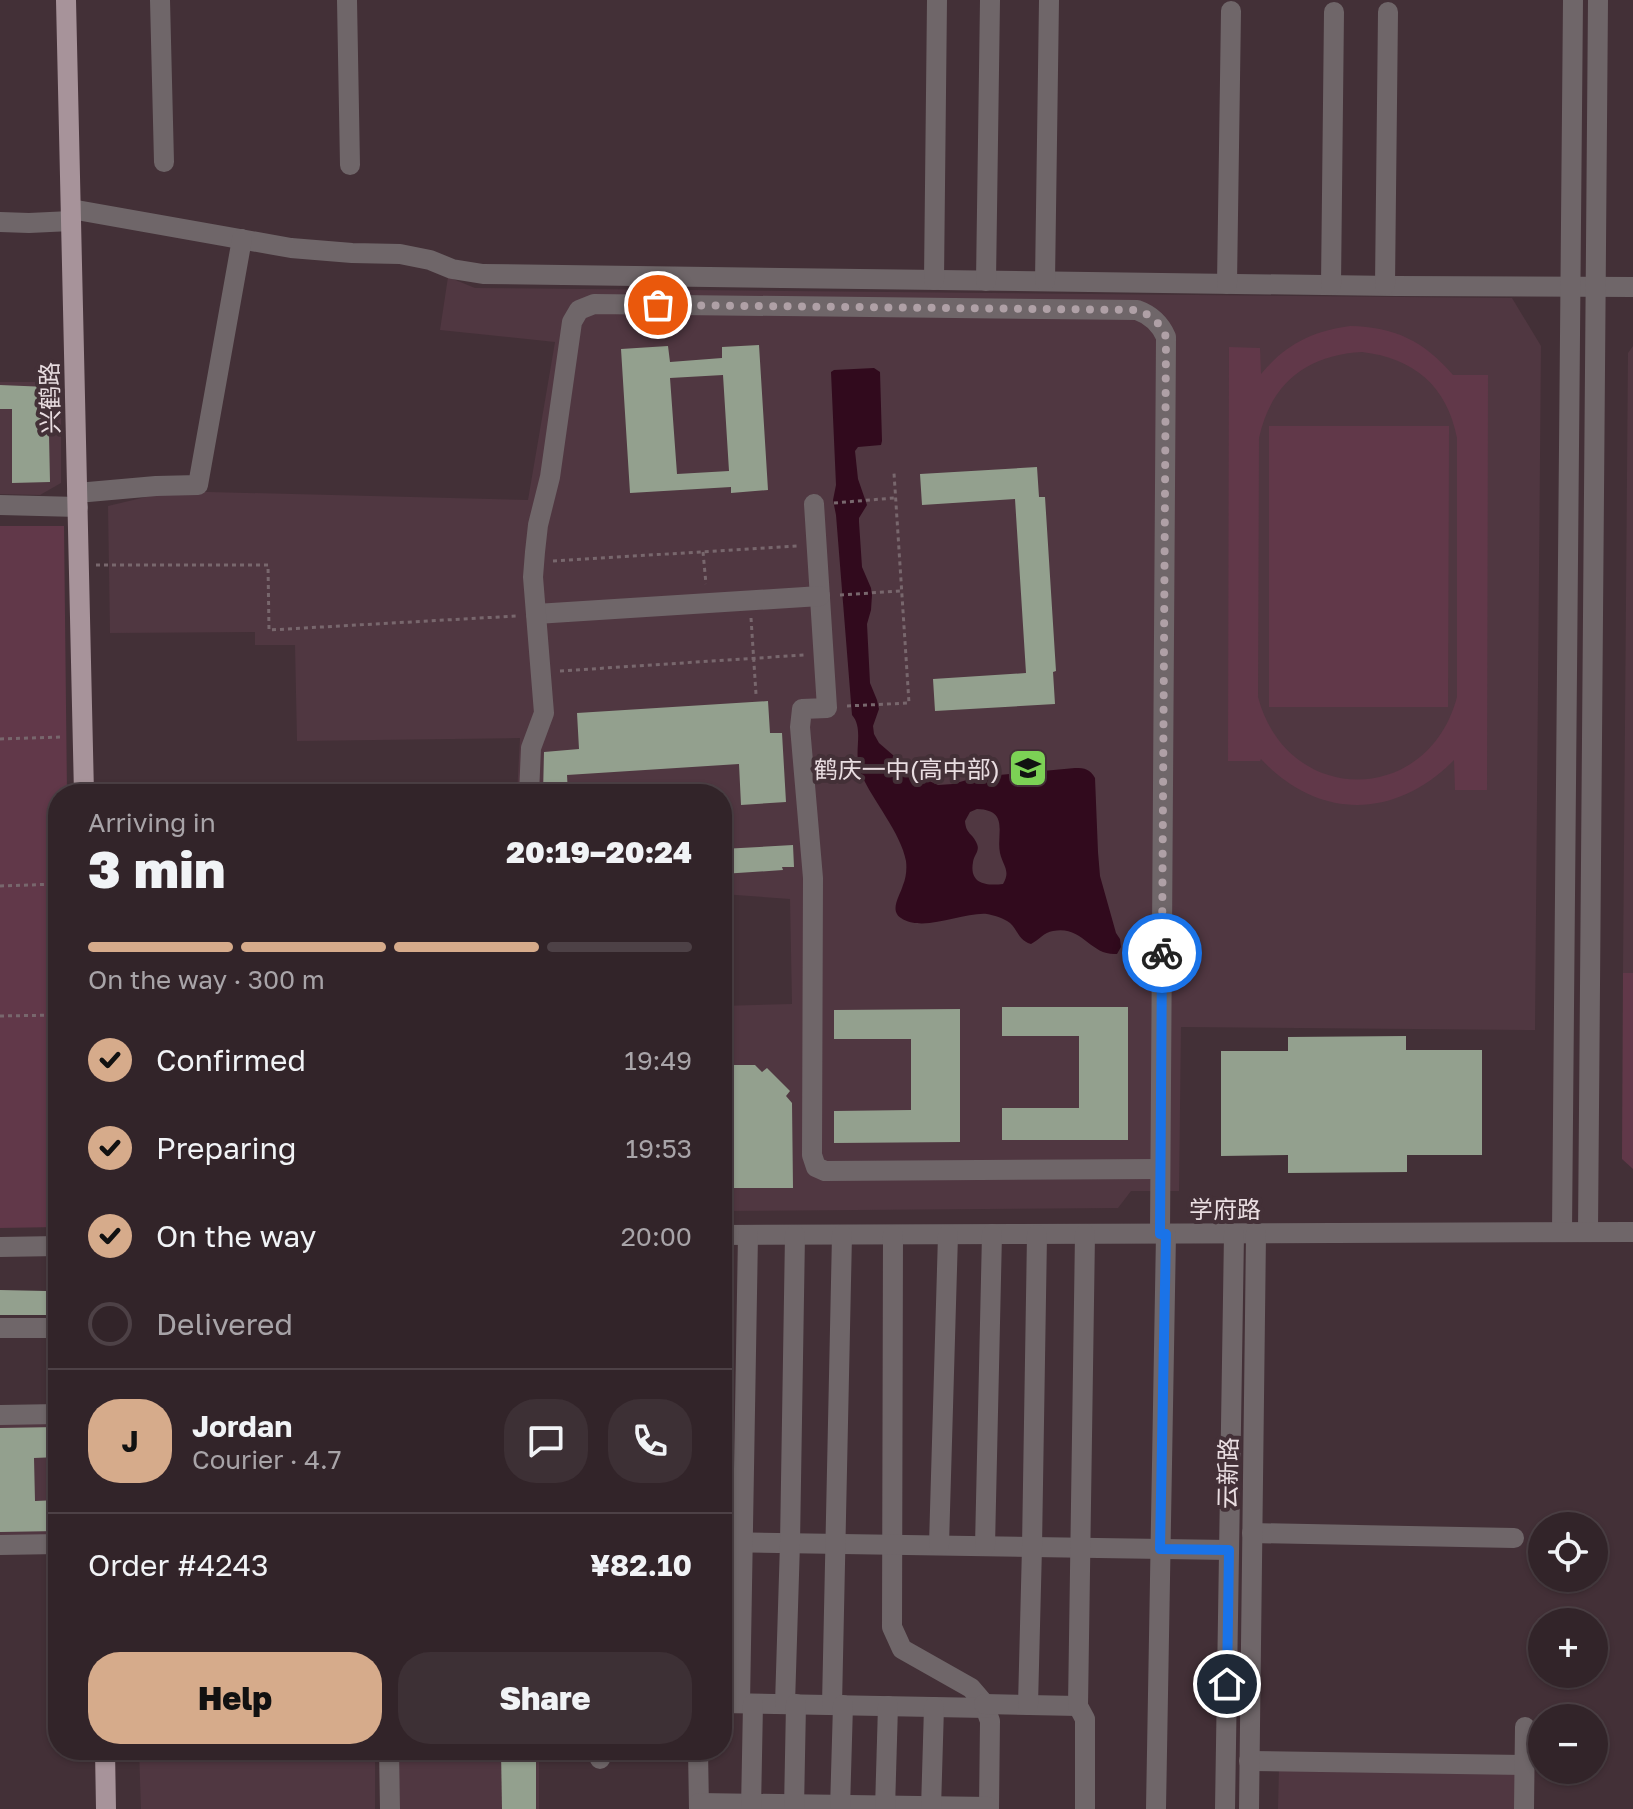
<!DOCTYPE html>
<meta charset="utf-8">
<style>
body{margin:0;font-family:"Golos Text","Noto Sans SC",sans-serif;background:#3d3035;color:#f1f3f6;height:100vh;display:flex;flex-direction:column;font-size:30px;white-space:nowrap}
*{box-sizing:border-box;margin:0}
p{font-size:26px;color:#a8a4a8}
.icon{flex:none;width:44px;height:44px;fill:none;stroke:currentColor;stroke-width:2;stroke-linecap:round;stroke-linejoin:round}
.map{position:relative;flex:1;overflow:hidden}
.sheet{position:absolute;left:48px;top:784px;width:684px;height:976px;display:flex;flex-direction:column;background:#322429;border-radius:32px;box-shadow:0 2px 6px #0004,0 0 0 2px #4d4146}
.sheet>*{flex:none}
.tools{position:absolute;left:1528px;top:1512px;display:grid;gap:16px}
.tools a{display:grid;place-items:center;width:80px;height:80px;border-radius:50%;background:#322429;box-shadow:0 2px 6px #0004,0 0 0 2px #4d4146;font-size:40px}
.pin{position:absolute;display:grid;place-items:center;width:68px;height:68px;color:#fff;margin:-34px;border:4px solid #fff;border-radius:50%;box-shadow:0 2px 8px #0007}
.courier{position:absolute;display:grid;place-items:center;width:80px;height:80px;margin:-40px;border:6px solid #1a73e8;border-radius:50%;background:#fff;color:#222;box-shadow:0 2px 10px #0007}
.overview em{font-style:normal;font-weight:800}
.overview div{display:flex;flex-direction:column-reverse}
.overview{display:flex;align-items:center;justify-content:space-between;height:136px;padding:0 40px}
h1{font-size:52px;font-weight:800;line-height:60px}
.bar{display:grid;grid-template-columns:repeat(4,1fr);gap:12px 8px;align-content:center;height:96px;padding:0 40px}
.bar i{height:10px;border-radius:6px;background:#4d4146}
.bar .selected{background:#d6ab8b}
.bar p{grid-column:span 4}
.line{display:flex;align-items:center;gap:20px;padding:0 40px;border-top:2px solid #4d4146}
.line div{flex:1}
.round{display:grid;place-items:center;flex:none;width:84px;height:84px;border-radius:32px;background:#3d3035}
ol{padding:0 40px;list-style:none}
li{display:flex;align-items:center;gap:24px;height:88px}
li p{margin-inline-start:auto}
li .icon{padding:8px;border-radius:50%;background:#d6ab8b;color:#111;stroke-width:4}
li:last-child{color:#a8a4a8}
li i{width:44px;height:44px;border:4px solid #4d4146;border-radius:50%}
.primary-button{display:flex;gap:16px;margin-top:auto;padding:16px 40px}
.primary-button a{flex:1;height:92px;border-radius:32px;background:#d6ab8b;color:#111;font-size:32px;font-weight:800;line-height:92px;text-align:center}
.primary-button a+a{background:#3d3035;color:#f1f3f6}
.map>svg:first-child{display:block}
.built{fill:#503741}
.green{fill:#613849;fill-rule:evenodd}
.water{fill:#310a1d;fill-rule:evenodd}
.building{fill:#93a08e;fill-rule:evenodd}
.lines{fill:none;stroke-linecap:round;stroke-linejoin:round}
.path{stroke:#78676d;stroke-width:3;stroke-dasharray:4 4;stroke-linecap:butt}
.minor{stroke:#6f6669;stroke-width:20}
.major{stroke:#a7939a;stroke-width:20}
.done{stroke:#afa0a6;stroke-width:8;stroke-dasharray:0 14.4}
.route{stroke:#1a73e8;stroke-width:10}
.labels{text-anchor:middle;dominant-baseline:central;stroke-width:8;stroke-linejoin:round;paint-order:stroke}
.street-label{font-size:24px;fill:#e9dde1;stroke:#433037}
.poi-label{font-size:24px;fill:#e9dde1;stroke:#433037;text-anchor:end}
</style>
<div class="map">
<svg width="1633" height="1809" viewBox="0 0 1633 1809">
<rect width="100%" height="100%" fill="#433037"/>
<g class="built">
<polygon points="448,277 475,288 1512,298 1541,346 1535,1030 1181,1027 1179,1191 1131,1191 1118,1208 722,1211 722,1006 792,1004 790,899 722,894 722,794 517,794 520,738 297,741 295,645 255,645 255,632 110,633 108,506 171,491 528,500 555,342 440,330"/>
<polygon points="1633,346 1633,973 1623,973 1628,353"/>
<polygon points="0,382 61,382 61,483 40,495 0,494"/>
<polygon points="58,1411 58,1538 0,1539 0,1412"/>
<polygon points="139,1750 375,1750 375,1809 141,1809"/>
<polygon points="398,1750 539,1750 539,1809 400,1809"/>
<polygon points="1279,1768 1517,1770 1517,1809 1278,1809"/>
</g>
<g class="green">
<path d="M1350,326C1395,327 1424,341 1453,375H1488L1487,790H1455L1454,760C1396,819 1319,821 1261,759L1260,761H1228L1229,347L1260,348L1261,374C1285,345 1312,331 1350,326ZM1362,352C1414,358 1447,386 1457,438V697C1428,807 1287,807 1258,697L1259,438C1271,383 1307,355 1362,352Z"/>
<polygon points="1269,426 1449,426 1448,707 1269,707"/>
<polygon points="0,526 64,526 67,794 58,794 58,1227 0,1228"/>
<polygon points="1623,973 1633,973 1633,1169 1622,1159"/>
</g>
<path class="water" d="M874,368L880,372L882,441L881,445L858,447L855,451L858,479L867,505L859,518V522L862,567L871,588L872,595L871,610L867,624L870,683L877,700L879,709L873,726L874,734L879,743L916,775L938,785L953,784L977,777L1075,768C1085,768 1090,769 1095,778L1098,852L1100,876L1116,933L1120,939L1121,947L1117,954C1090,956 1083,925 1053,931C1044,932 1039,940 1031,944C1018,940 1018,930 1010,923C1004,918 993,915 987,914C963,912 923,933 901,918C889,910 900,896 903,885C906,878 907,869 906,861C901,833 873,801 861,774C852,753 865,730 852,715L836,515L833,500L836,485L831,372L834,370ZM977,809C1010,810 996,834 1000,853C1003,866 1011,871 1003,884C986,886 969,884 973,862C974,855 980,851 977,844C973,833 966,835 965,821L970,812Z"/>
<g class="building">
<path d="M759,345L768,490L731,493V487L630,493L621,349L668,346L670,362L722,358V347ZM723,375L729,471L677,474L670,378Z"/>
<polygon points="0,385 48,387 50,482 12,483 12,409 0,409"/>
<polygon points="1037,467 1039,497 1045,497 1056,671 1053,672 1055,704 935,711 933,679 1026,673 1015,499 922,505 920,474"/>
<polygon points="768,701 770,733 782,733 786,802 741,805 739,764 567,775 568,794 543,794 544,752 579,749 577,713"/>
<polygon points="793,845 794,867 782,867 783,870 722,874 722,849"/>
<polygon points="1002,1007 1128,1007 1128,1140 1002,1140 1002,1108 1079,1108 1079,1036 1002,1036"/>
<polygon points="960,1009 960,1142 834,1143 834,1111 911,1110 911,1039 834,1039 834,1010"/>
<polygon points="1406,1036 1406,1050 1482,1050 1482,1155 1407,1155 1407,1172 1288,1173 1288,1155 1221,1156 1221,1051 1288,1051 1288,1037"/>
<polygon points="722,1065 755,1065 762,1072 767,1068 790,1091 786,1096 792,1103 793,1188 722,1188"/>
<polygon points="0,1290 47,1291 49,1315 0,1315"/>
<polygon points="57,1427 58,1457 34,1458 35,1501 58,1500 58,1531 0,1532 0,1428"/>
<polygon points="501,1750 536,1750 536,1809 502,1809"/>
</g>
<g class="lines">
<g class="path">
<polyline points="834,503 894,498"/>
<polyline points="703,552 706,584"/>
<polyline points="553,561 797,546"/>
<polyline points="96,565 268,565 269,630 516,616"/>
<polyline points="840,595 900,591"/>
<polyline points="751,618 756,694"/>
<polyline points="560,671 804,655"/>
<polyline points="847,706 909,703 894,473"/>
<polyline points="0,739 63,737"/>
<polyline points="0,886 58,884"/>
<polyline points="0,1016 58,1015"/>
</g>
<g class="minor">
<polyline points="160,0 164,162"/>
<polyline points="347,0 350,165"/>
<polyline points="71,209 291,248 352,253 400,254 430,260 452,269 483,274 1395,286 1633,287"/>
<polyline points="0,222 29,223 71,221"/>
<polyline points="934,280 937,0"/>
<polyline points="986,281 990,0"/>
<polyline points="1045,281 1049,0"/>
<polyline points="1227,284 1231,11"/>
<polyline points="1331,285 1334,12"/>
<polyline points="1385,285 1388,12"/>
<polyline points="77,493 156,486 198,485 242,239"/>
<polyline points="814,504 827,708 802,709 800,727 813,878 812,1155 816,1167 825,1171 1160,1169"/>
<polyline points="0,505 78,507"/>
<polyline points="536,614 820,596"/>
<path d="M529,794L531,748L544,713L533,577L535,552L538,525L550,477L572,322L579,310L594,304L1137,310C1151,315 1160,323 1166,337L1160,1234"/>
<polyline points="1562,1232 1573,0"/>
<polyline points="1588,1232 1598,0"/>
<polyline points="722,1235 1633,1232"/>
<polyline points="893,1235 892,1627 902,1649 971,1688 983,1702 990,1721 989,1809"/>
<polyline points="0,1247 58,1246"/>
<polyline points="0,1328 58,1328"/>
<polyline points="0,1415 58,1414"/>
<polyline points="1252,1533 1514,1538"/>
<polyline points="722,1542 1229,1550"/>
<polyline points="0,1545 58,1544"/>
<polyline points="939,1545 948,1235"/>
<polyline points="985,1546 992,1234"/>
<polyline points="722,1703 986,1708"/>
<polyline points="740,1703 748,1235"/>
<polyline points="785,1704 790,1543 795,1235"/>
<polyline points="984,1704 1078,1706"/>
<polyline points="832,1705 842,1235"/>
<polyline points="1028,1705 1032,1547 1037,1235"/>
<polyline points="389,1750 390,1809"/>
<polyline points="600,1750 600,1759"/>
<polyline points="698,1750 699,1809"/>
<polyline points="1249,1761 1524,1765"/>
<polyline points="699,1803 989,1807"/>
<polyline points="751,1809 753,1704"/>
<polyline points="794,1809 796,1704"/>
<polyline points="840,1809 843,1705"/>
<polyline points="885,1809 888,1706"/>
<polyline points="931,1809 934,1707"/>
<polyline points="1085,1809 1085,1719 1078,1706 1085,1234"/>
<polyline points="1156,1809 1166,1234"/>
<polyline points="1225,1809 1234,1234"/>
<polyline points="1249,1809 1256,1234"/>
<polyline points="1524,1809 1525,1727"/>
</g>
<g class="major">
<polyline points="66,0 84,794"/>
<polyline points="105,1750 106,1809"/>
</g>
</g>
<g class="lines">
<path class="done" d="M658,305L1137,310C1151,315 1160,322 1166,337L1162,953"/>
<polyline class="route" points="1162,953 1160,1234 1166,1234 1160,1549 1229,1550 1227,1684"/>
</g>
<defs>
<symbol id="school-square" viewBox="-11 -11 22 22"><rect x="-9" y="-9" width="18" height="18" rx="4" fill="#7cd155" stroke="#433037"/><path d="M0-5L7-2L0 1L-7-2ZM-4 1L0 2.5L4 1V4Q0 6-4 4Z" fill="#111"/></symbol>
</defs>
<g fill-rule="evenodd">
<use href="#school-square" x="1006" y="746" width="44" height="44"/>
</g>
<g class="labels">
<g class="street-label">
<text transform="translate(49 398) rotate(-91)">兴鹤路</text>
<text x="1225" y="1208">学府路</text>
<text transform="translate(1227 1473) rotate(-89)">云新路</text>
</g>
<g class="poi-label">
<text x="1000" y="768">鹤庆一中(高中部)</text>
</g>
</g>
</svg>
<div class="tools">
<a><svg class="icon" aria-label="locate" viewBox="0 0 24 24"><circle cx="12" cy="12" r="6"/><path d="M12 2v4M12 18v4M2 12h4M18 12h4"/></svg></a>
<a>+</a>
<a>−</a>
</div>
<div class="pin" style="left:658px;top:305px;background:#ea580c"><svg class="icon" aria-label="bag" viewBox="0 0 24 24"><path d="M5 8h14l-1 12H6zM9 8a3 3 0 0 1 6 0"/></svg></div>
<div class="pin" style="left:1227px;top:1684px;background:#1f2937"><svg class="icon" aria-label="home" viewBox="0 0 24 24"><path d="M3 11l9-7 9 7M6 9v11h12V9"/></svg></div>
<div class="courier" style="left:1162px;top:953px"><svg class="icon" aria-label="bike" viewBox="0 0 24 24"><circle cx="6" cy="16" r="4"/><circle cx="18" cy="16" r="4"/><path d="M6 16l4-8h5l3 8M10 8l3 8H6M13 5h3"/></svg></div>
<section class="sheet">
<div class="overview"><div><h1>3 min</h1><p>Arriving in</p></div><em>20:19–20:24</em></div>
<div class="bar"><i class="selected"></i><i class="selected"></i><i class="selected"></i><i></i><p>On the way · 300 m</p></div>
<ol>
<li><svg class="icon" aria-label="check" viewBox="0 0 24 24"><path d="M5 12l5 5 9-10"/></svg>Confirmed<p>19:49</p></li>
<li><svg class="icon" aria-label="check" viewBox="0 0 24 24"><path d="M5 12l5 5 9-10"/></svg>Preparing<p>19:53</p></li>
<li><svg class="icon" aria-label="check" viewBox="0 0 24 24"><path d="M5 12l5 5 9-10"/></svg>On the way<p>20:00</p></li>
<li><i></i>Delivered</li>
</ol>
<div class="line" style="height:144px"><b class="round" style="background:#d6ab8b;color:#111">J</b><div><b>Jordan</b><p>Courier · 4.7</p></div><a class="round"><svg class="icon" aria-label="chat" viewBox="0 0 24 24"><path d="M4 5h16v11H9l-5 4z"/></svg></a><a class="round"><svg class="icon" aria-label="phone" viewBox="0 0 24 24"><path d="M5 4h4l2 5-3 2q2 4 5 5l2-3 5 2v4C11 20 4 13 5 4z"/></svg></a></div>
<div class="line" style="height:104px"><div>Order #4243</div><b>¥82.10</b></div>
<div class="primary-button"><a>Help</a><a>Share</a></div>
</section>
</div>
